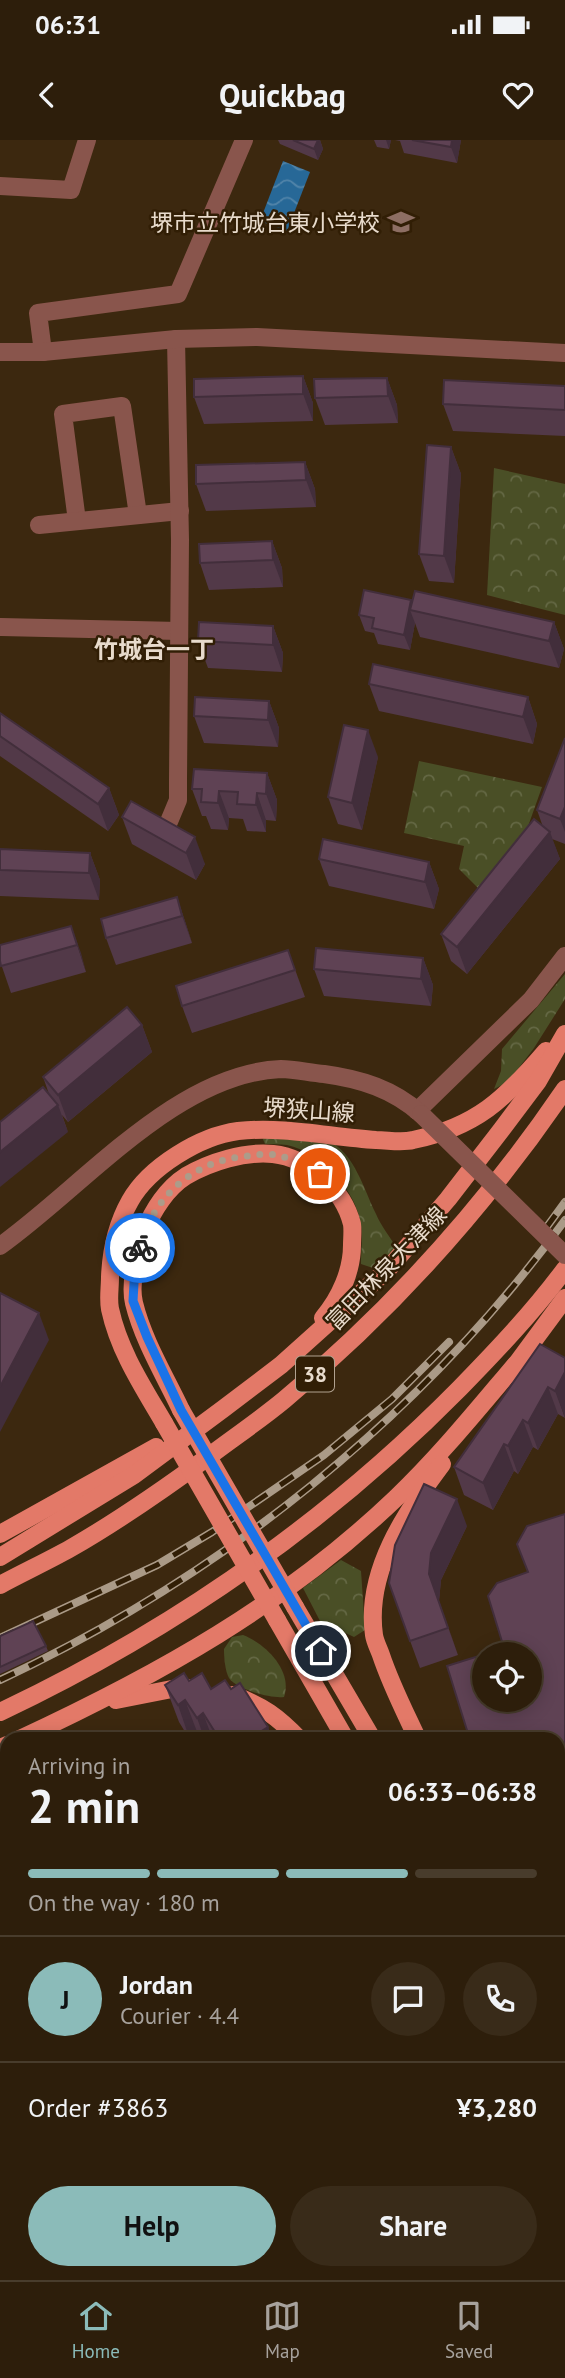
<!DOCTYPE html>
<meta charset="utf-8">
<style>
body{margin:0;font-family:"PT Sans","Noto Sans JP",sans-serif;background:#392b19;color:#f1f3f6;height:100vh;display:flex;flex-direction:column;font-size:26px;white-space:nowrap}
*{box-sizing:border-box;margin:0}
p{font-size:23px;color:#a7a29d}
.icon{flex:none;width:38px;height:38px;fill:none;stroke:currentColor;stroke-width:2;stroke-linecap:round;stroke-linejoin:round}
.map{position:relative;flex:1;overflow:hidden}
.panel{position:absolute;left:0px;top:1592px;width:565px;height:548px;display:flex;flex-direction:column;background:#2d1e0b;border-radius:21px 21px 0 0;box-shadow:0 4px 18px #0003,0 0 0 2px #483c2c}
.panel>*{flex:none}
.fabs{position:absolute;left:472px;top:1502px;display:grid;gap:14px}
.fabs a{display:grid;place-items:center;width:70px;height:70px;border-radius:50%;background:#2d1e0b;box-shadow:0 4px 18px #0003,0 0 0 2px #483c2c;font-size:35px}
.pin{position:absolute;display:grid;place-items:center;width:60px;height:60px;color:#fff;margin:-30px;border:4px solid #fff;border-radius:50%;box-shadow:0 2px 7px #0007}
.courier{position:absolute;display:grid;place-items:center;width:70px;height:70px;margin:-35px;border:5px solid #1a73e8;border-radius:50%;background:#fff;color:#222;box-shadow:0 2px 9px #0007}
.overview em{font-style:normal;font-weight:700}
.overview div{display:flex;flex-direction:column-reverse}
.overview{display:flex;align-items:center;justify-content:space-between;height:119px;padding:0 28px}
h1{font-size:46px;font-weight:700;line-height:52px}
.bar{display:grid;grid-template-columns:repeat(4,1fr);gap:10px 7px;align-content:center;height:84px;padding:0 28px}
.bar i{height:9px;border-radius:5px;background:#483c2c}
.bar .on{background:#8bbbb9}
.bar p{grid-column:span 4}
.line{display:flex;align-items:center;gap:18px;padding:0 28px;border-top:2px solid #483c2c}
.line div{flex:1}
.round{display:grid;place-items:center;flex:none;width:74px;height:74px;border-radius:37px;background:#392b19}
.cta{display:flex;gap:14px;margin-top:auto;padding:14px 28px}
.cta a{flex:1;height:80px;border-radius:42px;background:#8bbbb9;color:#111;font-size:28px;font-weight:700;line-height:80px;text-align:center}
.cta a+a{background:#392b19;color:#f1f3f6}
.status{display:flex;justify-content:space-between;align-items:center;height:49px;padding:0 35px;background:#2d1e0b;direction:ltr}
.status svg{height:19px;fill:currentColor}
header{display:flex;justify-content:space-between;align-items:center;height:91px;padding:0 28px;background:#2d1e0b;font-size:32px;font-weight:700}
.dock{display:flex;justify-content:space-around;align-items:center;height:98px;border-top:2px solid #483c2c;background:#2d1e0b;font-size:19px;color:#a7a29d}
.dock a{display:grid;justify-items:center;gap:4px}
.dock .on{color:#8bbbb9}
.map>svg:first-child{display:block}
.forest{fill:url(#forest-crowns)}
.water{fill:url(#water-waves)}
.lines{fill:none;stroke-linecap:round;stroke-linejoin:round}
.minor{stroke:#89554c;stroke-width:18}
.tertiary{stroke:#89554c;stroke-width:18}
.primary{stroke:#e37968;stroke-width:18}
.rail-casing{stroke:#aa9a87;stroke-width:8}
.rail{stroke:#311e05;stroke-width:5;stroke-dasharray:16;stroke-linecap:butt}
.tertiary-bridge{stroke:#89554c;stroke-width:18}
.primary-bridge{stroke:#e37968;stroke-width:18}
.wall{fill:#523948}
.shaded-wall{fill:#422e3b}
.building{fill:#5f4254;stroke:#422e3b;stroke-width:2}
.done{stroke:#ac9c8a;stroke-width:7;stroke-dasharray:0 12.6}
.route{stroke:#1a73e8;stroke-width:9}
.labels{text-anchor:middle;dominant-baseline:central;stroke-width:5;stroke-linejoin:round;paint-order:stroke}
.shield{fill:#311e05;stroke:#b1a290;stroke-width:2}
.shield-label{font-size:21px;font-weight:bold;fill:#e8dbcc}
.poi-label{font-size:23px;fill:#e8dbcc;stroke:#311e05;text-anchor:end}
.street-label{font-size:23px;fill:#e8dbcc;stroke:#311e05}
.neighbourhood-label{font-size:24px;font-weight:bold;fill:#e8dbcc;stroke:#311e05}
</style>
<div class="status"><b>06:31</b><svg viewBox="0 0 49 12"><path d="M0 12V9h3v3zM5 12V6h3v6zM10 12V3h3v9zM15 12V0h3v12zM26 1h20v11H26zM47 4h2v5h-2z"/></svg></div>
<header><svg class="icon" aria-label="back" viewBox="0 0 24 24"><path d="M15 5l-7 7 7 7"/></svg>Quickbag<svg class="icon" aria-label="heart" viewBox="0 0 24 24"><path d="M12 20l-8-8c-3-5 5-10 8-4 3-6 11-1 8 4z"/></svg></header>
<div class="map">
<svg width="565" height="2140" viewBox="0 0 565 2140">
<defs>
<pattern id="forest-crowns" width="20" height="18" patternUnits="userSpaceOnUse" patternTransform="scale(1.75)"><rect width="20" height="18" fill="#4a4f26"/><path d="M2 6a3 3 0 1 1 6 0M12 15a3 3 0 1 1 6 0" fill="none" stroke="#646844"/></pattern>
<pattern id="water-waves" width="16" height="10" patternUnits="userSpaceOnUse" patternTransform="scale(1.75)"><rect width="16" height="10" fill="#276897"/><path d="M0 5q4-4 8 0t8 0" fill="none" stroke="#5184a9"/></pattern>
</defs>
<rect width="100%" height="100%" fill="#3c280f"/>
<g class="forest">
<polygon points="494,328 565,344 565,475 487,455"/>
<polygon points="419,621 542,647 526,692 479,749 459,729 464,706 404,693"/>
<polygon points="565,834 565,859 534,908 508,942 494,949 501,931 502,909"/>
<path d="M262,997L329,1001C355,1014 364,1050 376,1074C381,1086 390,1097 396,1107L382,1123L373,1128L361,1124C361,1111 363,1097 361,1085C356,1050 322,1013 287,1005C280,1004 272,1004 265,1004Z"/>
<polygon points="341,1420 361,1431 365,1490 354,1497 320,1481 303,1448"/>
<path d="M243,1495C266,1504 293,1531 284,1557C271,1559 236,1549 229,1538C225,1531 224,1517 224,1509L232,1497Z"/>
</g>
<polygon class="water" points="283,21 310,32 287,91 260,81"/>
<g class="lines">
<g class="minor">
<polyline points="0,46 71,50 87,0"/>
<polyline points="43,212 38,173 178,154 244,0"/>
<polyline points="77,381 63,274 122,266 138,375"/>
<polyline points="39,385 180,371"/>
<polyline points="1,487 179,491"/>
<polyline points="168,684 178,660 178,640 180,400 176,199"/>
</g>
<g class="tertiary">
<polyline points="0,212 43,212 176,199 257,197 565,213"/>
<polyline points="417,971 531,860 565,816"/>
<path d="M0,1106C82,1048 176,933 281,929C295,929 310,933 324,934C361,939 393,949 421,974"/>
<polyline points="0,1664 7,1662"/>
<polyline points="0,1955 7,1955"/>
<polyline points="0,1975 7,1976"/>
<polyline points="183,2133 187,2140"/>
<polyline points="206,2133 210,2140"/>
<polyline points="513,2133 517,2140"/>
</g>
<g class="primary">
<polyline points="509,1234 565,1158"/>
<path d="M181,1270C165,1236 143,1200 134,1163C129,1143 138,1109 145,1090C153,1070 167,1048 186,1036C210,1022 245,1011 273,1014C309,1018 343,1049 352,1084C353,1091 352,1099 352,1105C352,1131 340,1158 323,1178"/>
<path d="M164,1283C143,1247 119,1211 110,1169C108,1159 110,1148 110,1137C111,1112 117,1084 130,1061C149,1027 200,996 238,991C284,986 330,997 376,1000C388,1000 401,1003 413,1000C476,987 505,959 546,911"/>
<polyline points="0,1394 156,1307"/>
<polyline points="0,1417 134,1335 223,1269 281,1225 389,1128 448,1059 502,989 538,941 565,894"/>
<path d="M0,1445C24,1432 48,1421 71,1408C120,1380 167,1347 212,1314C236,1296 261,1279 284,1260C392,1170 486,1065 565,949"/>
<polyline points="295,1467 373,1600"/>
<polyline points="277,1480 346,1600"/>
<path d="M233,1555C263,1566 278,1577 300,1600"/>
<polyline points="116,1560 177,1548 188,1548"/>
<path d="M0,1572C171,1491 327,1383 460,1248C497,1210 534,1171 565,1129"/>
<path d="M18,1600C158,1535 284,1465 396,1358C439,1317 477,1270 516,1224"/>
<path d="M418,1600C405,1572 391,1545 381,1515C379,1509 375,1502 374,1495C365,1431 406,1372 442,1324"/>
<polyline points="0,1608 7,1605"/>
<polyline points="558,1851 565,1860"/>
<polyline points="558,1892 565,1899"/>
<polyline points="558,1930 565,1937"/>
<polyline points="558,1965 565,1972"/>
</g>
<defs>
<g id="rail">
<polyline points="546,1088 565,1062"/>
<polyline points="0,1498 157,1425 212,1392 324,1315 392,1259 449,1202"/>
<path d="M0,1540C221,1437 421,1277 565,1080"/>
</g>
</defs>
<use href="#rail" class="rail-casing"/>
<use href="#rail" class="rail"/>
<polyline class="tertiary-bridge" points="421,974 565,1115"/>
<g class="primary-bridge">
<polyline points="181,1270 295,1467"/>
<polyline points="164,1283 277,1480"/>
</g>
</g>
<g class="wall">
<polygon points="278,0 320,0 323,9 318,20 280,4"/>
<polygon points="374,0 391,0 389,9 377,7"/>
<polygon points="395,0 461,0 457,23 404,13 400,1"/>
<polygon points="303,236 313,263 313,281 204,284 194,257"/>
<polygon points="387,238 397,265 398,283 325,285 315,258"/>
<polygon points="565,246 565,296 453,291 443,264"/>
<polygon points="451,307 461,334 454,443 429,441 419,414"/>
<polygon points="305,322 315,349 316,367 206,371 196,344"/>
<polygon points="272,401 282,428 283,447 209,450 200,423"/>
<polygon points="411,460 412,462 554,482 564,509 559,528 420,497 415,483 410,510 378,504 374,493 365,491 359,475"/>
<polygon points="273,486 283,513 282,532 208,528 198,501"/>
<polygon points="369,544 528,557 537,584 533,604 379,571"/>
<polygon points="269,561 279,588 278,607 204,603 194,576"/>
<polygon points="0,573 109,648 119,675 108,691 0,616"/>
<polygon points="565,598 565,704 552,699 560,719 467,834 451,821 441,794 543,687 537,670"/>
<polygon points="378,617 362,690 338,684 328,657"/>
<polygon points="267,633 277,660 276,681 266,680 266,692 247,691 243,679 229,678 228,690 211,689 206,676 202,676 192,649"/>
<polygon points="131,661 205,724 196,740 132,704 122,677"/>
<polygon points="0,709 90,713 100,740 99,760 0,756"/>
<polygon points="319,719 429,722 439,749 434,769 329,746"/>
<polygon points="177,757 192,803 116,825 106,798"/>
<polygon points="71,786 86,832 11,853 0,821"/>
<polygon points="288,810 305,857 192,893 182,866"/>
<polygon points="423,818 433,845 431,866 324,856 314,829"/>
<polygon points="142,885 152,912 68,982 62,975 68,992 49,954 43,937"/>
<polygon points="540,1204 565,1278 558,1274 538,1310 533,1307 518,1334 514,1331 493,1370 464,1355 454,1327"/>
<polygon points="565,1374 565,1642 558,1657 504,1508 528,1432"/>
<polygon points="467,1386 441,1440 439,1461 458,1515 420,1528 389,1443"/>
<polygon points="0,1496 46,1506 48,1511 0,1534"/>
<polygon points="189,1541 211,1549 231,1549 268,1587 272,1600 200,1600 199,1597 195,1600 190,1600 179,1582 165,1545"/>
</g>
<g class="shaded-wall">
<polygon points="318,0 320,0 323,9 318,20 314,9"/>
<polygon points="386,0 391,0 389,9"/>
<polygon points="452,0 461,0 457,23 451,7"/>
<polygon points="303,236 313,263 313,281 303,254"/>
<polygon points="387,238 397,265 398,283 388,256"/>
<polygon points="451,307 461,334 454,443 444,416"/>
<polygon points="305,322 315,349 316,367 306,340"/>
<polygon points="272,401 282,428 283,447 273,420"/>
<polygon points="411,460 415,471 410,470 415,483 410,510 404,495"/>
<polygon points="554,482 564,509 559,528 549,501"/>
<polygon points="273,486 283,513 282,532 273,505"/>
<polygon points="528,557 537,584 533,604 523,577"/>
<polygon points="269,561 279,588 278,607 268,580"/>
<polygon points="368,590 378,617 362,690 352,663"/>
<polygon points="267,633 277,660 276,681 266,654"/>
<polygon points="109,648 119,675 108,691 98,664"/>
<polygon points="219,651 229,678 228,690 218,663"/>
<polygon points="257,653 266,680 266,692 256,665"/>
<polygon points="565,667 565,692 560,679"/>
<polygon points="550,692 560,719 467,834 457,807"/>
<polygon points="195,697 205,724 196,740 186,713"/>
<polygon points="90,713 100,740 99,760 89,733"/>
<polygon points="429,722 439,749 434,769 425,742"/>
<polygon points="177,757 186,784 192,803 182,776"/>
<polygon points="71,786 81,813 86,832 77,805"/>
<polygon points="423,818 433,845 431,866 421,839"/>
<polygon points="142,885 152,912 68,982 58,955"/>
<polygon points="58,965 68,992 0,1047 0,1012"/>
<polygon points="39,1173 49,1200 0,1292 0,1247"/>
<polygon points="565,1232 565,1278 555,1251"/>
<polygon points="548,1247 558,1274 538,1310 528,1283"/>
<polygon points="523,1280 533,1307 518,1334 508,1306"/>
<polygon points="504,1304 514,1331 493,1370 483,1343"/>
<polygon points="457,1359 467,1386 441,1440 439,1461 458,1515 429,1434 431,1413"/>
<polygon points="185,1560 199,1597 195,1600 190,1600 178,1565"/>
<polygon points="203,1573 213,1600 205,1600 197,1578"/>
<polygon points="268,1587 272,1600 247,1600"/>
<polygon points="560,1624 565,1638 565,1642 558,1657 558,1628"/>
<polygon points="7,1802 7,1809 0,1814 0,1807"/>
</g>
<g class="building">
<polygon points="293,0 318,0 314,9"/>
<polygon points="412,0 452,0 451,7"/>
<polygon points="303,236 303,254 194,257 194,239"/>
<polygon points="387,238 388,256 315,258 314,239"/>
<polygon points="444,240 565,246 565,270 443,264"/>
<polygon points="427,305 451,307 444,416 419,414"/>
<polygon points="305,322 306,340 196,344 196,325"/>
<polygon points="272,401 273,420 200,423 199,404"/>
<polygon points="364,450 411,460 404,495 372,488 374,478 359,475"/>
<polygon points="415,451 554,482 549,501 410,470"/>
<polygon points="199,482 273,486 273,505 198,501"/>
<polygon points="373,524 528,557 523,577 369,544"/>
<polygon points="195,557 269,561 268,580 194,576"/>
<polygon points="0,573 109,648 98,664 0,596"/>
<polygon points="344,585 368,590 352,663 328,657"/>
<polygon points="565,598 565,667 560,679 537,670"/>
<polygon points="194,629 267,633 266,654 257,653 256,665 237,664 238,652 219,651 218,663 201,662 202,649 192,649"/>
<polygon points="131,661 195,697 186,713 122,677"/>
<polygon points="534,679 550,692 457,807 441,794"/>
<polygon points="323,699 429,722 425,742 319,719"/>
<polygon points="0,709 90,713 89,733 0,730"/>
<polygon points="177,757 182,776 106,798 101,779"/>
<polygon points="71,786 77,805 1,826 0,821 0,805"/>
<polygon points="316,808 423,818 421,839 314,829"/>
<polygon points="288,810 295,830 182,866 176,846"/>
<polygon points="127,867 142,885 58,955 43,937"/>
<polygon points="43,947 58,965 0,1012 0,982"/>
<polygon points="0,1153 39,1173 0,1247"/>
<polygon points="540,1204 565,1218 565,1232 555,1251 548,1247 528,1283 523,1280 508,1306 504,1304 483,1343 454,1327"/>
<polygon points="424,1344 457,1359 431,1413 429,1434 448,1488 410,1501 389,1443 395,1405"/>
<polygon points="565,1374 565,1623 560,1624 558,1628 558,1600 470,1600 447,1526 485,1514 485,1559 530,1559 530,1514 486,1514 504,1508 488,1456 497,1443 528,1432 517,1404 527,1386"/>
<polygon points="33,1481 46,1506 0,1527 0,1496"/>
<polygon points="184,1533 189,1541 202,1533 211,1549 225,1540 231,1549 240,1543 268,1587 247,1600 220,1600 203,1573 197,1578 185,1560 178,1565 165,1545"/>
<polygon points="7,1778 7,1802 0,1807 0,1783"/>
<polygon points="558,2003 565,2010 565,2140 543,2140 540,2133 558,2133"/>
<polygon points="303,2133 496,2133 500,2140 305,2140"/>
</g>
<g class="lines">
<path class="done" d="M140,1108C153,1056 194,1020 248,1016C257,1015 267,1013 275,1015C292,1018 306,1026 320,1034"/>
<polyline class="route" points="140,1108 135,1126 133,1161 147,1197 181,1270 321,1511"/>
</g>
<defs>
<symbol id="school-bare" viewBox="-9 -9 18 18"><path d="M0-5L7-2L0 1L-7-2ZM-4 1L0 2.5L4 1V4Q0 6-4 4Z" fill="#8d6e63" stroke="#311e05" stroke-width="2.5" paint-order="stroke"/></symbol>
</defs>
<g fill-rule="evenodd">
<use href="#school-bare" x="382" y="63" width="38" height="38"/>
</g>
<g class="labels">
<rect class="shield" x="296" y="1216.5" width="38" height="35" rx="5"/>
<g class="shield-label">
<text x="315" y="1234">38</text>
</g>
<g class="poi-label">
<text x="380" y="82">堺市立竹城台東小学校</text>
</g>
<g class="street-label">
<text transform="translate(309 970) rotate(4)">堺狭山線</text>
<text transform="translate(386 1128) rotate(-46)">富田林泉大津線</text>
</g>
<g class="neighbourhood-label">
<text x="154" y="509">竹城台一丁</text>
</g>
</g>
</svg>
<div class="fabs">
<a><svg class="icon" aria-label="locate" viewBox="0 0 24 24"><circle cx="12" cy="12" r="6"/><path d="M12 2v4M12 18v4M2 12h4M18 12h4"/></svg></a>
</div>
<div class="pin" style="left:320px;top:1034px;background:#ea580c"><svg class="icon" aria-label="bag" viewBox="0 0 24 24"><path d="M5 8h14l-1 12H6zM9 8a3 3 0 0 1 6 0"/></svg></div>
<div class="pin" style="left:321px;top:1511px;background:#1f2937"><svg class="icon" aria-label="home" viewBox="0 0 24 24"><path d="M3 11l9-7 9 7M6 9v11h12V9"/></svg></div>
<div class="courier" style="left:140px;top:1108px"><svg class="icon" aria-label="bike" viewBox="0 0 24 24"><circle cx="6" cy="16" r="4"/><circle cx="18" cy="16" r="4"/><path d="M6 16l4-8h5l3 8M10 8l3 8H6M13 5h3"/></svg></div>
<section class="panel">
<div class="overview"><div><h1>2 min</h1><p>Arriving in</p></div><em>06:33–06:38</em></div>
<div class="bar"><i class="on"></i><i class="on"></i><i class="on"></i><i></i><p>On the way · 180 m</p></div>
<div class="line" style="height:126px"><b class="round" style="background:#8bbbb9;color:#111">J</b><div><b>Jordan</b><p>Courier · 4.4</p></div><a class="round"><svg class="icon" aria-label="chat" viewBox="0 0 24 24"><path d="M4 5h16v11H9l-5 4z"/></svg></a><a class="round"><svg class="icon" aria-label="phone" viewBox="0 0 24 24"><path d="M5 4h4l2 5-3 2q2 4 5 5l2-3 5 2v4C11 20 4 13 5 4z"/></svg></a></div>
<div class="line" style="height:91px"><div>Order #3863</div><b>¥3,280</b></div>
<div class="cta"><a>Help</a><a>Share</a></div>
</section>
</div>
<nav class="dock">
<a class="on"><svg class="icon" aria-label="home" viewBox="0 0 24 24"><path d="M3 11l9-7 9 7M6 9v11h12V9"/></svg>Home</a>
<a><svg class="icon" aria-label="map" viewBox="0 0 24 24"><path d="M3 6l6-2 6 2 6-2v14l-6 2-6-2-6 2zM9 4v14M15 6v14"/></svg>Map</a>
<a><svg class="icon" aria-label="saved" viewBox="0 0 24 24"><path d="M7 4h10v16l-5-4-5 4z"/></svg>Saved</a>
</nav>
